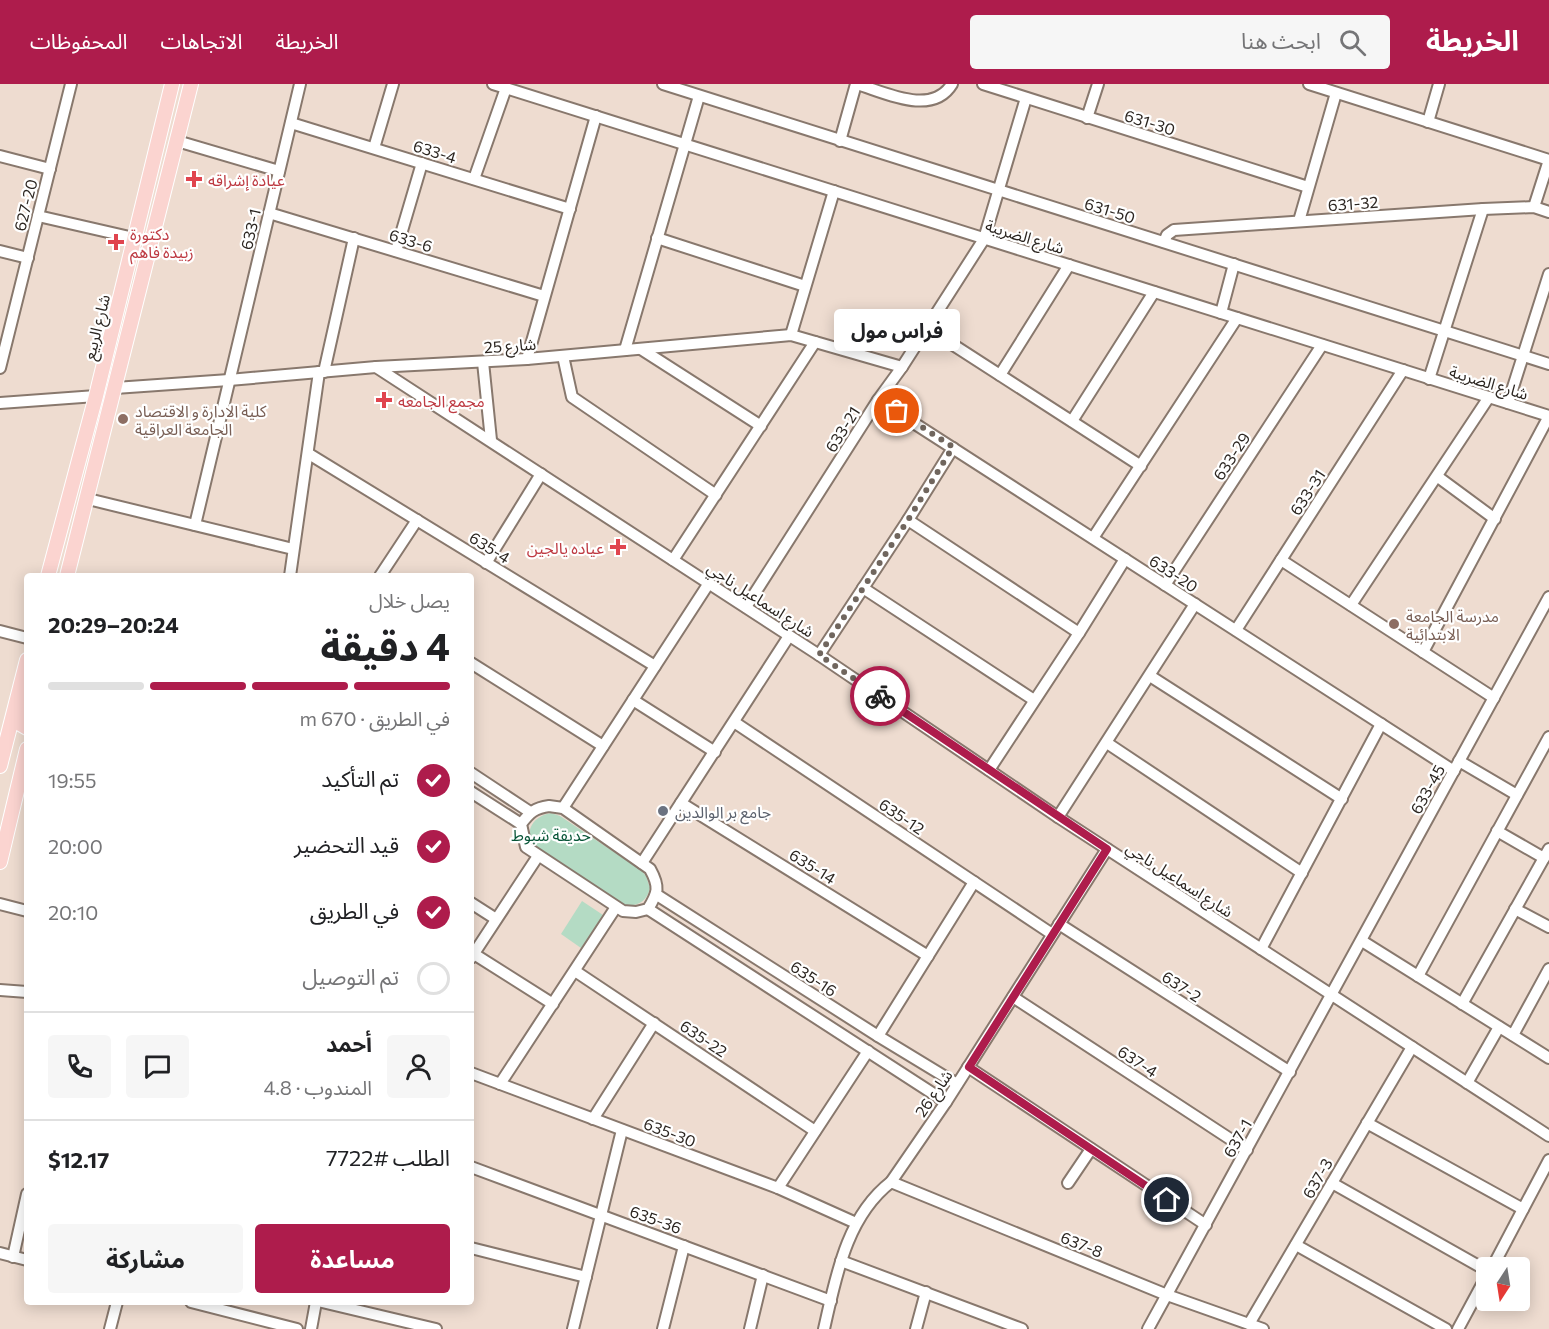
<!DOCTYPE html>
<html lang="ar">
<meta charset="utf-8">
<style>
body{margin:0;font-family:Commissioner,"Noto Sans Arabic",sans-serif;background:#f6f6f6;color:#202124;direction:rtl;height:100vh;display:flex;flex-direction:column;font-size:22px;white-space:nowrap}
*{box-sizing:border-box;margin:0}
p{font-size:20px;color:#757577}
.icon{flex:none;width:33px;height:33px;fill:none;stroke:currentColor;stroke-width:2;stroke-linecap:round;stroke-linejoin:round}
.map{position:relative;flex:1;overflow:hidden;direction:ltr}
.panel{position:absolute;left:24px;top:489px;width:450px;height:732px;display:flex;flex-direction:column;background:#fff;border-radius:6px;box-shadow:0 3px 15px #0003;direction:rtl}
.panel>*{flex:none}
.needle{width:39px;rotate:192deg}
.fabs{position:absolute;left:1476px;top:1173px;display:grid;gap:12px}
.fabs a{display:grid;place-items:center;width:54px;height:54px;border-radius:6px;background:#fff;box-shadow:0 3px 15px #0003;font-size:30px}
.pin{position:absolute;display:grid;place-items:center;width:51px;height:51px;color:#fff;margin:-26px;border:3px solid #fff;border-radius:50%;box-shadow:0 2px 6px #0007}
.courier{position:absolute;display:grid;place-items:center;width:60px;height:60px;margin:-30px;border:4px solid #ae1c4c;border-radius:50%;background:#fff;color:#222;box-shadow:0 2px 8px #0007}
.bubble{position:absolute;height:42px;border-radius:6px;background:#fff;box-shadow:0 3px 15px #0003;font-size:20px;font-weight:700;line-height:42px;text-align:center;direction:rtl}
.overview em{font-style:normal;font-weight:700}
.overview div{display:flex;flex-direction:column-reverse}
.overview{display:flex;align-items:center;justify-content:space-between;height:102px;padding:0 24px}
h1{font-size:39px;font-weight:700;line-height:45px}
.bar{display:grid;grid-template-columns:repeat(4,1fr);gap:9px 6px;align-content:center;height:72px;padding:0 24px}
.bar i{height:8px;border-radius:4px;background:#e0e0e0}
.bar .current{background:#ae1c4c}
.bar p{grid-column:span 4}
.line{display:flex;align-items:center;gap:15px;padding:0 24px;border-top:2px solid #e0e0e0}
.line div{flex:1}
.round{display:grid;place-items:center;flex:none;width:63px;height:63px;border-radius:6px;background:#f6f6f6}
ol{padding:0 24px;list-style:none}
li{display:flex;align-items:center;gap:18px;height:66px}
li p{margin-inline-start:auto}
li .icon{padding:6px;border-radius:50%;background:#ae1c4c;color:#fff;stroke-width:4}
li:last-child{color:#757577}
li i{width:33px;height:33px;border:3px solid #e0e0e0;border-radius:50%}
.button{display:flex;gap:12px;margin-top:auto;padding:12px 24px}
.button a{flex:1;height:69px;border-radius:6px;background:#ae1c4c;color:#fff;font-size:24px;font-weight:700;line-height:69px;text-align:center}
.button a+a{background:#f6f6f6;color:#202124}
header{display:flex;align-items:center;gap:36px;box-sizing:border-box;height:84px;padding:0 30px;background:#ae1c4c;color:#fff}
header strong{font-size:28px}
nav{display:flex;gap:33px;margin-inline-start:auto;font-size:21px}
.search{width:420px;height:54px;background:#f6f6f6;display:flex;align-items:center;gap:15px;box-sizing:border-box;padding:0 21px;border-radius:6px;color:#757577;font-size:22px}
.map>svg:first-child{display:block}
.green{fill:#b4dbc4}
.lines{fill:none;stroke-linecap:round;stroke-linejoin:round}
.minor-casing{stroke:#88786d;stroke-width:14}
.major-casing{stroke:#fff;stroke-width:16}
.minor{stroke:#fff;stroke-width:10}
.major{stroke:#fbd4d0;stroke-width:14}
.done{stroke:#70665e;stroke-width:6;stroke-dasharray:0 10.8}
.route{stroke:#ae1c4c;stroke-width:8}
.health-dot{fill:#e0444e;stroke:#fff;stroke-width:2}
.education-dot{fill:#8d6e63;stroke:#fff;stroke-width:2}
.worship-dot{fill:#6b7280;stroke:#fff;stroke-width:2}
.labels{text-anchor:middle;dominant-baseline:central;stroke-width:4.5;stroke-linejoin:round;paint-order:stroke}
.street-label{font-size:16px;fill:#2c2621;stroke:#fff}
.health-label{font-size:16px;fill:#be3a42;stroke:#fff;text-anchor:start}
.education-label{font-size:16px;fill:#785e54;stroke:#fff;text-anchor:start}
.worship-label{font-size:16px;fill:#5b616d;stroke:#fff;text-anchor:start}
.park-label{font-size:16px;fill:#075537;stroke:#fff}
</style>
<header>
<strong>الخريطة</strong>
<div class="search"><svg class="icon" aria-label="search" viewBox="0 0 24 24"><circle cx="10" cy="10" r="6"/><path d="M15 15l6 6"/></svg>ابحث هنا</div>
<nav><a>الخريطة</a><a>الاتجاهات</a><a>المحفوظات</a></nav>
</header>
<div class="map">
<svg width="1549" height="1245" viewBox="0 0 1549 1245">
<rect width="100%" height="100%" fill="#eedcd0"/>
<g class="green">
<path d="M551,729L560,732L641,786L646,792L650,804C647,817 638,823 625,821L534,762C523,746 534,732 551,729Z"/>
<polygon points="582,817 603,831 581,864 561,850"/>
</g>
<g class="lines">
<defs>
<g id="minor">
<polyline points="493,0 1549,332"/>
<polyline points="663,0 1549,280"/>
<path d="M857,0C884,8 932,33 952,0"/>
<polyline points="983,0 1308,103"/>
<polyline points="1309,0 1549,76"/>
<polyline points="1087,34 1098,0"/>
<polyline points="1428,38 1439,0"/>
<polyline points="291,39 570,125"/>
<polyline points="177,57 279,87"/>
<polyline points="840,57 856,0"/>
<polyline points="374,64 393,0"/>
<polyline points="0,72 50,85"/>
<polyline points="474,95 506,4"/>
<polyline points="1534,123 1549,76"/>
<polyline points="269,129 544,212"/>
<polyline points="38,132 134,154"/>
<polyline points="1299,137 1336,9"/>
<polyline points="657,154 805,202"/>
<polyline points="1164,158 1167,151 1174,146 1483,125 1534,123 1549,128"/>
<polyline points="0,167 28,174"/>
<polyline points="396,167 422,79"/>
<polyline points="1221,229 1234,180"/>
<polyline points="927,244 1141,382"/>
<polyline points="791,251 834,107"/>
<polyline points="641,265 761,342"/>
<polyline points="625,266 699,12"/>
<polyline points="563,272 572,313 716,411"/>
<polyline points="527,275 596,32"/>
<polyline points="483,278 491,356"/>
<polyline points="376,283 819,571 1058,733 1549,1052"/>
<polyline points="0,284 71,0"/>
<polyline points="324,288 354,154"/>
<polyline points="1000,291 1069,181"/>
<polyline points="1429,295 1483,125"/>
<polyline points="115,304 229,296 376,283 527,275 791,251 902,283"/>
<polyline points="878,316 1454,687"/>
<polyline points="0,319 96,312"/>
<polyline points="1508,319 1549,190"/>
<polyline points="1072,337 1154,208"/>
<polyline points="309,370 655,582"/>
<polyline points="1438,393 1495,435"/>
<polyline points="88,415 293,465"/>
<polyline points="908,436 1079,549"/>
<polyline points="195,441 300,0"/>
<polyline points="1093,454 1237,234"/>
<polyline points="673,476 815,258"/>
<polyline points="1281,476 1494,614"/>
<polyline points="486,479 541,390"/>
<polyline points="290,492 319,288"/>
<polyline points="380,492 417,436"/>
<polyline points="1165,501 1322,261"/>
<polyline points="863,504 1034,616"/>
<polyline points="1351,521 1489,313"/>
<polyline points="746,523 878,316 902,283 984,155 1026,14"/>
<polyline points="1236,546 1403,286"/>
<polyline points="0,547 27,554"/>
<polyline points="1423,568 1549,332"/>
<polyline points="819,571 908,436 953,364"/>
<polyline points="471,579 603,662"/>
<polyline points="1150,592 1342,715"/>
<polyline points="633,616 715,668"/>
<polyline points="734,638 1052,850"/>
<polyline points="1107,659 1302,789"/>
<polyline points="1459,677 1517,711"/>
<polyline points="989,686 1079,549 1125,475"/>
<polyline points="471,689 530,728"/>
<polyline points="471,708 521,740"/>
<polyline points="681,719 928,872"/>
<path d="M549,722L563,724L650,785C660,803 658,809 648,825L636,828L623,827L526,763L521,740C530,728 535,724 549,722Z"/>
<polyline points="563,724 709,499"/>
<polyline points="1058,733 1195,520"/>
<polyline points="1497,747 1544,774"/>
<polyline points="642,779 789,552"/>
<polyline points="657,811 878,952 957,1000"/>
<polyline points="471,819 496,835"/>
<polyline points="0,820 27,827"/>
<polyline points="648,825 946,1018"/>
<polyline points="1515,825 1549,843"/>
<polyline points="1059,840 1290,988"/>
<polyline points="1362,857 1549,974"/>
<polyline points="1261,865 1381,640"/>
<polyline points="474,870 553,920"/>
<polyline points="471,874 538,772"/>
<polyline points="575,887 815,1047"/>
<polyline points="1418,892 1549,653"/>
<polyline points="0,906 27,908"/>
<polyline points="1013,913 1247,1066"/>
<polyline points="1462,920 1549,765"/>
<polyline points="1513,951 1549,885"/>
<polyline points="878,952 974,798"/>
<polyline points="968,983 1206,1141"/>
<polyline points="471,989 778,1104 856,1139"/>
<polyline points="1467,999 1499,943"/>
<polyline points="500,1000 616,823"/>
<polyline points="593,1035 654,939"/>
<polyline points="1367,1039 1523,1125"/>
<polyline points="471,1083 831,1217"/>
<polyline points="891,1098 1167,1211 1263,1245"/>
<polyline points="1068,1099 1091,1065"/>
<polyline points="1332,1099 1486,1186"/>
<polyline points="778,1104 868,967"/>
<polyline points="1296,1161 1446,1245"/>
<polyline points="471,1164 586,1193"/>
<polyline points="0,1169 27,1176"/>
<polyline points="13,1173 27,1110"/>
<polyline points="841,1177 1022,1245"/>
<polyline points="1492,1184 1549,1076"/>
<polyline points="191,1218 297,1245"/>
<polyline points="322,1218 436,1245"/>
<polyline points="1249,1240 1412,963"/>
<polyline points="110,1245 117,1218"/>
<polyline points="311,1245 316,1218"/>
<polyline points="573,1245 622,1046"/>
<polyline points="663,1245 684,1162"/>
<polyline points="750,1245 763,1191"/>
<path d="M824,1245C836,1193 846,1133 891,1098L946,1018L1107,765"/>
<polyline points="916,1245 926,1208"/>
<polyline points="1148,1245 1549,513"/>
<polyline points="1458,1245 1486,1193"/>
</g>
<g id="major">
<polyline points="48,492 96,312 172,0"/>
<polyline points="67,492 191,0"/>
<polyline points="22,622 20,640 27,644"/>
<polyline points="0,682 27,576"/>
<polyline points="0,778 27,665"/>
</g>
</defs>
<use href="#minor" class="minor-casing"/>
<use href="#major" class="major-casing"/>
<use href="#minor" class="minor"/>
<use href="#major" class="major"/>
</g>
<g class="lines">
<polyline class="done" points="880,612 819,571 908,436 953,363 897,327"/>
<polyline class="route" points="880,612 1107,765 969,983 1167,1116"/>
</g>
<g class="health-dot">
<path d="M191 86h6v6h6v6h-6v6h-6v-6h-6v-6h6z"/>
<path d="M113 149h6v6h6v6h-6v6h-6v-6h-6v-6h6z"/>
<path d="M381 307h6v6h6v6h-6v6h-6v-6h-6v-6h6z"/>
<path d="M615 454h6v6h6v6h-6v6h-6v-6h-6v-6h6z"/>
</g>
<g class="education-dot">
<circle cx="123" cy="335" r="6"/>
<circle cx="1394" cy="540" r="6"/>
</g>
<circle class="worship-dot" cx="663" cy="727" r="6"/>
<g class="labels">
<g class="street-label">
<text transform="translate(1150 38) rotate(17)">631-30</text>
<text transform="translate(435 67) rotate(17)">633-4</text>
<text transform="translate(1353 119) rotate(-4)">631-32</text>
<text transform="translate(25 121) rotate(-76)">627-20</text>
<text transform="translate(1110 126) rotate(17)">631-50</text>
<text transform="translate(250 145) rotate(-77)">633-1</text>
<text transform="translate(1025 152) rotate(17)">شارع الضريبة</text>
<text transform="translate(411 156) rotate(17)">633-6</text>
<text transform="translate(96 243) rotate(-76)">شارع الربيع</text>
<text transform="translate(510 261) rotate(-4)">شارع 25</text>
<text transform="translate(1489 298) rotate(17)">شارع الضريبة</text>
<text transform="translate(842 345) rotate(-58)">633-21</text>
<text transform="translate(1231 372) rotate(-57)">633-29</text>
<text transform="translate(1307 408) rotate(-57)">633-31</text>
<text transform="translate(490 463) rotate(32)">635-4</text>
<text transform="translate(1174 489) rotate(33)">633-20</text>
<text transform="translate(761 515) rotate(33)">شارع اسماعيل ناجي</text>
<text transform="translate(1427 705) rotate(-61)">633-45</text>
<text transform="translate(902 732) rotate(34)">635-12</text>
<text transform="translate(813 782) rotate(32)">635-14</text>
<text transform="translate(1180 795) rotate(33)">شارع اسماعيل ناجي</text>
<text transform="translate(814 894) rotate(33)">635-16</text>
<text transform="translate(1182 902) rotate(33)">637-2</text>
<text transform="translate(704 954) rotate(34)">635-22</text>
<text transform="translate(1138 977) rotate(33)">637-4</text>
<text transform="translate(933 1009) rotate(-56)">شارع 26</text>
<text transform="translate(670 1048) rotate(21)">635-30</text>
<text transform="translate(1237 1054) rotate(-61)">637-1</text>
<text transform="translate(1317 1094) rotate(-60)">637-3</text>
<text transform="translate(656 1135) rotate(20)">635-36</text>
<text transform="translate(1082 1160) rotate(22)">637-8</text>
</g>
<g class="health-label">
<text x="208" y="95">عيادة إشراقه</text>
<text x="130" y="149">دكتورة<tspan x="130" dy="18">زبيدة فاهم</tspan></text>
<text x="398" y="316">مجمع الجامعه</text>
<text x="604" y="463" text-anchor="end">عياده يالجين</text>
</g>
<g class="education-label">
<text x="135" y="326">كلية الادارة و الاقتصاد<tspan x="135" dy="18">الجامعة العراقية</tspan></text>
<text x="1406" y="531">مدرسة الجامعة<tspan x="1406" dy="18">الابتدائية</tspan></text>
</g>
<g class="worship-label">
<text x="675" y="727">جامع بر الوالدين</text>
</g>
<g class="park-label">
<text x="551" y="750">حديقة شبوط</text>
</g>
</g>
</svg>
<div class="fabs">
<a><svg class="needle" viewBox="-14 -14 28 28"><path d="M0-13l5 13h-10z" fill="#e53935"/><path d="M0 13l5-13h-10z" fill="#757577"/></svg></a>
</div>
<div class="pin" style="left:897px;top:327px;background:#ea580c"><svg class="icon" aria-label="bag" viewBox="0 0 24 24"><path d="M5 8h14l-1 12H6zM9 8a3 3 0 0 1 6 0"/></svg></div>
<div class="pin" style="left:1167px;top:1116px;background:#1f2937"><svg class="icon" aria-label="home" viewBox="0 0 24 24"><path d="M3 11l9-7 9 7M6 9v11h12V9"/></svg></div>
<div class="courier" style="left:880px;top:612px"><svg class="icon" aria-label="bike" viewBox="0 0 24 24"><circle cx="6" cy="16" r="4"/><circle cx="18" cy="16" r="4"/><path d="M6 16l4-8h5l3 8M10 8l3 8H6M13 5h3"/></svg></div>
<div class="bubble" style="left:834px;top:225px;width:126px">فراس مول</div>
<section class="panel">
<div class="overview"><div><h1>4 دقيقة</h1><p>يصل خلال</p></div><em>20:24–20:29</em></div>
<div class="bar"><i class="current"></i><i class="current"></i><i class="current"></i><i></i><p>في الطريق · 670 m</p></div>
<ol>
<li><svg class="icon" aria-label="check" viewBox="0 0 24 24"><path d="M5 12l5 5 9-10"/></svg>تم التأكيد<p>19:55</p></li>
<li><svg class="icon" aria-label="check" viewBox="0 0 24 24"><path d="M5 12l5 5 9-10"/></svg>قيد التحضير<p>20:00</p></li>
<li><svg class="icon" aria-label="check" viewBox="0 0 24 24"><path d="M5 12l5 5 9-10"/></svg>في الطريق<p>20:10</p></li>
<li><i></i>تم التوصيل</li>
</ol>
<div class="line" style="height:108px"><a class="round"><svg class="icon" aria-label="person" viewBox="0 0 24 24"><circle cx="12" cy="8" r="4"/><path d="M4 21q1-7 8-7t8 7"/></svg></a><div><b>أحمد</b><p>المندوب · 4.8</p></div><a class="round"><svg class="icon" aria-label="chat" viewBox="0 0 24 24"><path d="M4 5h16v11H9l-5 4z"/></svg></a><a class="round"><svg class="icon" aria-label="phone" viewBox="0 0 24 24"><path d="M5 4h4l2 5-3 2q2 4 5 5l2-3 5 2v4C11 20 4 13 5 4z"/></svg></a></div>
<div class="line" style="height:78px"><div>الطلب #7722</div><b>$12.17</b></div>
<div class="button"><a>مساعدة</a><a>مشاركة</a></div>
</section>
</div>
